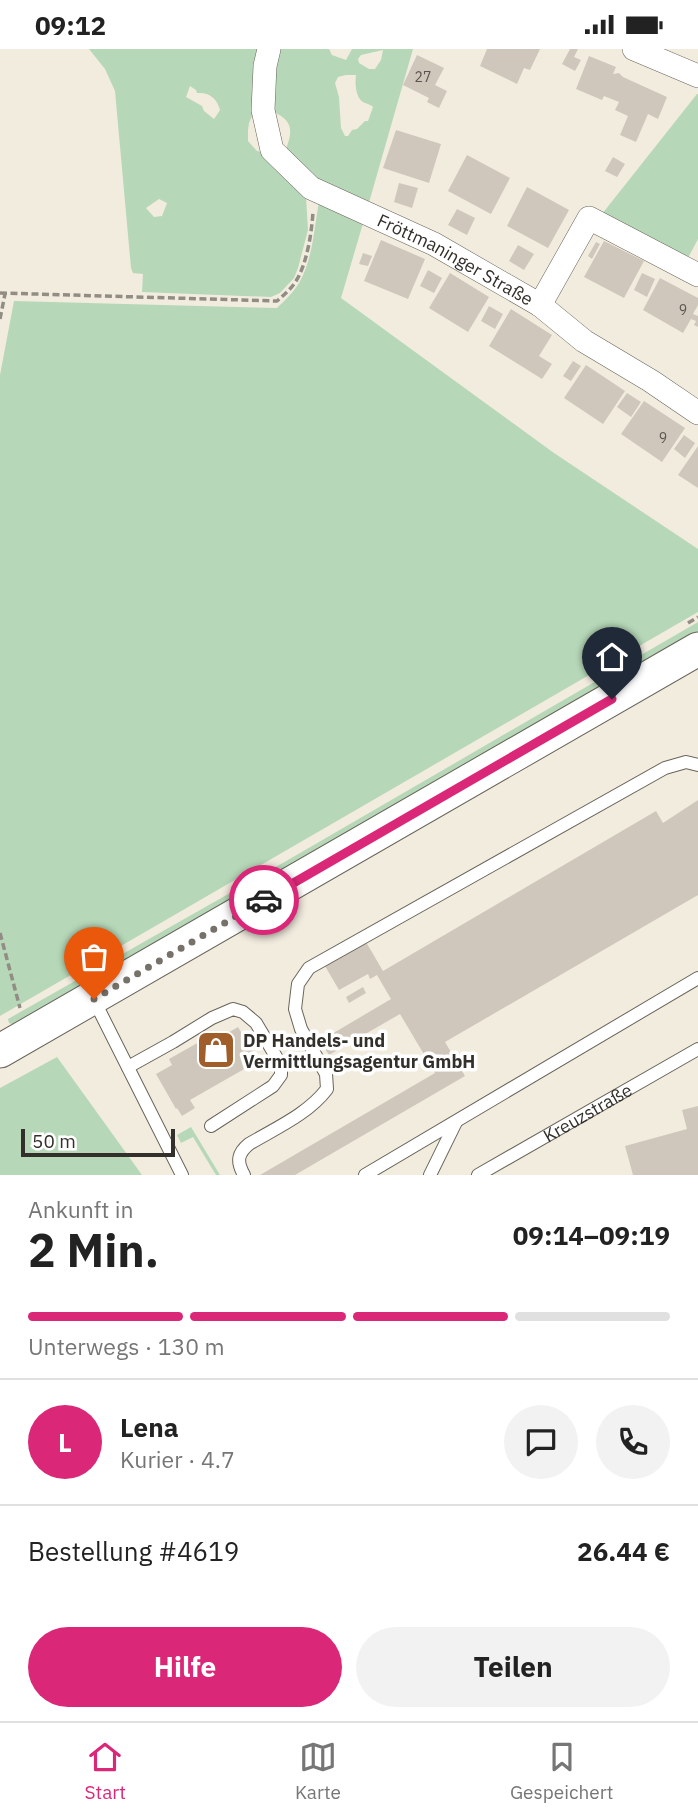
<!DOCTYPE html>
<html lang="de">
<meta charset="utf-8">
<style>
body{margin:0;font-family:"IBM Plex Sans",sans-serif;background:#f2f2f2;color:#222;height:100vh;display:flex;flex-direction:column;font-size:26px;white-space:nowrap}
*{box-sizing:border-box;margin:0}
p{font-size:23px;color:#767676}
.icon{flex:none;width:38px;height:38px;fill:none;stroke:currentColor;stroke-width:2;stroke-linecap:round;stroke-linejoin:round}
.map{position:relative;height:1126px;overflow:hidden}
.details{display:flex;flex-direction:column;background:#fff;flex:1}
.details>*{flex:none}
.scale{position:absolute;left:21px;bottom:18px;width:154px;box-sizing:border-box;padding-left:7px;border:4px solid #33302b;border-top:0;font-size:19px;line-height:24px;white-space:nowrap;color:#33302b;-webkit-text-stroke:5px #fff;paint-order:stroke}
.pin{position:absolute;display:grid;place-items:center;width:60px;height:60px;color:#fff;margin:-72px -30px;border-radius:50% 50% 50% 0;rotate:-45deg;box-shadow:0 0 7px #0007}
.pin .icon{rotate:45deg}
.courier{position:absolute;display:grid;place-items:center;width:70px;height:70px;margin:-35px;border:5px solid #db2777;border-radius:50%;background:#fff;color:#222;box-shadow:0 2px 9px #0007}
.overview em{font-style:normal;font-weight:700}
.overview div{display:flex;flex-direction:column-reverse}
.overview{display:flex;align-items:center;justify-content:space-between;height:119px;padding:0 28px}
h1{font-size:46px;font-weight:700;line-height:52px}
.bar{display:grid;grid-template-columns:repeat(4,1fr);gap:10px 7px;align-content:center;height:84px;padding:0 28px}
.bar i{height:9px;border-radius:5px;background:#e0e0e0}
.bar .current{background:#db2777}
.bar p{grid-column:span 4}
.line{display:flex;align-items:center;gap:18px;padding:0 28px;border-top:2px solid #e0e0e0}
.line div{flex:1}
.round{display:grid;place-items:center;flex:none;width:74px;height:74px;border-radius:37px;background:#f2f2f2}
.button{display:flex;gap:14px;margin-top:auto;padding:14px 28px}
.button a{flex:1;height:80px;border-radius:42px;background:#db2777;color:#fff;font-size:28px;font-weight:700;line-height:80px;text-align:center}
.button a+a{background:#f2f2f2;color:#222}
.status{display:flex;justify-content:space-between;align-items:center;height:49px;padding:0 35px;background:#fff;direction:ltr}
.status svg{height:19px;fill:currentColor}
.menu{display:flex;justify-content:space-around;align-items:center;height:98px;border-top:2px solid #e0e0e0;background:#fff;font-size:19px;color:#767676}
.menu a{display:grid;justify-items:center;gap:4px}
.menu .current{color:#db2777}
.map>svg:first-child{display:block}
.green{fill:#b6d8b8;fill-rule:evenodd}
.building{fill:#cfc7bb}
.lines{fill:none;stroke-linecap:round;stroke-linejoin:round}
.service-casing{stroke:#696459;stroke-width:14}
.minor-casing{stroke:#696459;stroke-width:24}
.secondary-casing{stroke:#696459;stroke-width:35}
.path{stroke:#928d84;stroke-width:3.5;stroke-dasharray:7 3.5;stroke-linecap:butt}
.service{stroke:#fff;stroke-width:12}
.minor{stroke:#fff;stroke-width:23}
.secondary{stroke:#fff;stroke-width:33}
.done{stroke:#76726a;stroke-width:7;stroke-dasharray:0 12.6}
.route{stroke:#db2777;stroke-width:9}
.labels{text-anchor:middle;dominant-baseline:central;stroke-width:7;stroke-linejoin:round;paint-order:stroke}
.number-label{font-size:14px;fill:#5a564f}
.street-label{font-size:18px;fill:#33302b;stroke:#fff}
.poi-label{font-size:18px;font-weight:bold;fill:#33302b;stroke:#fff;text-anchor:start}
</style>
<div class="status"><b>09:12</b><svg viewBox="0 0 49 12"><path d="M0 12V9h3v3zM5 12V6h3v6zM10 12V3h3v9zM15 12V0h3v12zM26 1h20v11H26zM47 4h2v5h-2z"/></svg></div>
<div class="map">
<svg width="698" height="1126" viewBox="0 0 698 1126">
<rect width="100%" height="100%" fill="#f2ecdf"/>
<g class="green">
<path d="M89,0H264L257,62L252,67L249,74L248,81V92L257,102L268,104L306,148L308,181L298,219L294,229L280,244L271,248L142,243L143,225L133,224L131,219L115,42L105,20ZM190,37L196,41L197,44C209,43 217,49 220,61L214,70L204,62L202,57L186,48ZM159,150L167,154L162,167L154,168L146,159Z"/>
<path d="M274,0H329L332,6L346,11L352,0H413L368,157L328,141L286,100C295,77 290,70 268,60ZM383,1L381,11L375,20H369L359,14L358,10L361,6ZM346,26H356C355,33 355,48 363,53C367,55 370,55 373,58L368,72H365L357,80L352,81L348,87H345L341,79L339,48L335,34L338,28Z"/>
<polygon points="697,45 698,45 698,190 688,209 602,165"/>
<path d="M319,153L364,171L341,249L554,404L698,500V563L0,967V326L14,252L277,259C285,251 293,244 299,234C313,210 314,179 319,153Z"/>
<polygon points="698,573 698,585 14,976 9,974 8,970 269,822"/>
<polygon points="57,1008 142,1126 0,1126 0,1039"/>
<polygon points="191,1078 220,1126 216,1126 193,1088 181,1094 177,1086"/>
</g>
<g class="building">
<polygon points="487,0 540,0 530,21 524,19 517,35 480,17"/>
<polygon points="570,0 578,0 574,8 581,11 575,22 562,15"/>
<polygon points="417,6 444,19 435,36 447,42 439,59 427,53 429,49 403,36"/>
<polygon points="589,7 616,18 613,25 619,24 623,28 667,48 658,70 648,65 636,93 620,86 628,67 615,61 619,53 604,47 602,51 576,40"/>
<polygon points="396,81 441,95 429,134 383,119"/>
<polygon points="467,106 510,129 491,165 448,142"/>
<polygon points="613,108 625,115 617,128 605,122"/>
<polygon points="399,134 418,139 412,159 394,153"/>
<polygon points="527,138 569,161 548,199 507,177"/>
<polygon points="457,160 475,169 467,186 448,176"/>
<polygon points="381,191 425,210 408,250 364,232"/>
<polygon points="604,192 644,212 624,249 584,228"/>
<polygon points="596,193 600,195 592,210 588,207"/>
<polygon points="518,196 534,205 524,221 509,212"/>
<polygon points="363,204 372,207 368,217 359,215"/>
<polygon points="428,221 442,229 434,244 420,237"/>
<polygon points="450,224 489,248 468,283 429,259"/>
<polygon points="642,224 655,230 647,248 634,241"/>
<polygon points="660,229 698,249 698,256 693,265 698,267 698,278 694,276 696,272 691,270 683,284 643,261"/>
<polygon points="489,257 503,265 495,280 481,272"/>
<polygon points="511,260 552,286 539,307 552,315 542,330 489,297"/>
<polygon points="573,312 581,317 571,332 563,327"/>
<polygon points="586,316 625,342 603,375 564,349"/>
<polygon points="627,344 641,353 631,368 617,358"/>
<polygon points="644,352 685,379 662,413 621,385"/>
<polygon points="684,386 695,394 685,409 674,400"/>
<polygon points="698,397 698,439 678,426"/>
<polygon points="698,751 698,846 445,993 465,1027 295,1126 260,1126 435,1024 400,965 329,1006 320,992 391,950 377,926 370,930 368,925 339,941 325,917 366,893 383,922 656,762 663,774"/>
<polygon points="363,938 366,944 349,954 346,948"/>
<polygon points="238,978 258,1012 190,1051 195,1059 182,1067 177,1059 176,1060 156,1025 172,1016 169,1010 201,992 205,997"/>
<polygon points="698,1057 698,1126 633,1126 625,1097 687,1080 682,1061"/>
</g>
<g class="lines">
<defs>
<g id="service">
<polyline points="94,951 182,1126"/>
<polyline points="128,1018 173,993 212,969 233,960 243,963 256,974 281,1016 281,1026 273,1037 211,1077"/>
<path d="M244,1126C236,1112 238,1104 249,1095C276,1079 308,1065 327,1040L326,1025L301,980L295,960L298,935L309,919L665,719L686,713L698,716"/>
<polyline points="365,1126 698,929"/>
<polyline points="430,1126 456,1073"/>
<path id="s1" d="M478,1126L698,1000"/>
</g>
<g id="minor">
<path id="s2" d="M269,0L265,17L263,61L272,101L311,139L434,195L540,256L589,169L698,226"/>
<polyline points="634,0 698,27"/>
<polyline points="540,256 584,292 651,332 698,364"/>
</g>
<polyline id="secondary" points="0,1002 698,600"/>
</defs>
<use href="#service" class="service-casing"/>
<use href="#minor" class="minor-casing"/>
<use href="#secondary" class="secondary-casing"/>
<g class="path">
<path d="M0,244L277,252C284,246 291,240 296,232C307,215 312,182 313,162"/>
<polyline points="0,270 5,245"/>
<polyline points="688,574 698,568"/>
<polyline points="0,884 20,959"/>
</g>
<use href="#service" class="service"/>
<use href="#minor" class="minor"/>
<use href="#secondary" class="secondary"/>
</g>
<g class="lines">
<polyline class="done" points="94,950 264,851"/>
<polyline class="route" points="264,851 612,650"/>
</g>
<defs>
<symbol id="shop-square" viewBox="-11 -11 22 22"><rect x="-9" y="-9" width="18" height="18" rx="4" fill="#9f5e2a" stroke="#fff"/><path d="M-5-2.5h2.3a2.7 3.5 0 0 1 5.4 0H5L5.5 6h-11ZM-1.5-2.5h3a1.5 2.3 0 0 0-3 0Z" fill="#fff"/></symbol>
</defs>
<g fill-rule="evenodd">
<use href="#shop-square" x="194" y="979" width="44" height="44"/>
</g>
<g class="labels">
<g class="number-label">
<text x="423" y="28">27</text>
<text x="683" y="261">9</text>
<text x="663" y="389">9</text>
</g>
<g class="street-label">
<text stroke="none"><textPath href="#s2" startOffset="318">Fröttmaninger Straße</textPath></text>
<text stroke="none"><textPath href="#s1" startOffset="126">Kreuzstraße</textPath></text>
</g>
<g class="poi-label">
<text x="243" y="991">DP Handels- und<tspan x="243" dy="21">Vermittlungsagentur GmbH</tspan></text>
</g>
</g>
</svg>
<div class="scale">50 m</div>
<div class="pin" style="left:94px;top:950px;background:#ea580c"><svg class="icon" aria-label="bag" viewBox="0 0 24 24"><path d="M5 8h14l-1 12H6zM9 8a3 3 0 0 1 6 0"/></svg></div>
<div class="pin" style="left:612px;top:650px;background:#1f2937"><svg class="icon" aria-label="home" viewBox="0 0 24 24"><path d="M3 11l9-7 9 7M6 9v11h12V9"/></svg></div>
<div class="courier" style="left:264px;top:851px"><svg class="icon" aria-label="car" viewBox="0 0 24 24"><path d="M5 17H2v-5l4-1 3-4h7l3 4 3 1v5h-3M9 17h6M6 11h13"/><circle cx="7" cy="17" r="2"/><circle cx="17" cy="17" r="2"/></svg></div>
</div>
<section class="details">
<div class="overview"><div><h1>2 Min.</h1><p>Ankunft in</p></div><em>09:14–09:19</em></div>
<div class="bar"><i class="current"></i><i class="current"></i><i class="current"></i><i></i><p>Unterwegs · 130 m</p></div>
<div class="line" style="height:126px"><b class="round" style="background:#db2777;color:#fff">L</b><div><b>Lena</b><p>Kurier · 4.7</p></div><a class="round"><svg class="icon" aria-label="chat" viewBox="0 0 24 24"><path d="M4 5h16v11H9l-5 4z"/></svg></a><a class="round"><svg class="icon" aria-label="phone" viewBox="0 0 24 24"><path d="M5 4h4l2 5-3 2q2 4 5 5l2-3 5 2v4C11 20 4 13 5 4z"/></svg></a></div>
<div class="line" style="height:91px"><div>Bestellung #4619</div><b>26.44 €</b></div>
<div class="button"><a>Hilfe</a><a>Teilen</a></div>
</section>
<nav class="menu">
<a class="current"><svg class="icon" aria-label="home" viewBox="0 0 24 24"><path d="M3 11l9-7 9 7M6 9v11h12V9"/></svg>Start</a>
<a><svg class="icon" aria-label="map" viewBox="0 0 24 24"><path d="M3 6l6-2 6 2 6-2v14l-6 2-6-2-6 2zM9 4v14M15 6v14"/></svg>Karte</a>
<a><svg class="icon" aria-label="saved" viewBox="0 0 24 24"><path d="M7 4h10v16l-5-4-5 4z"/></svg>Gespeichert</a>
</nav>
